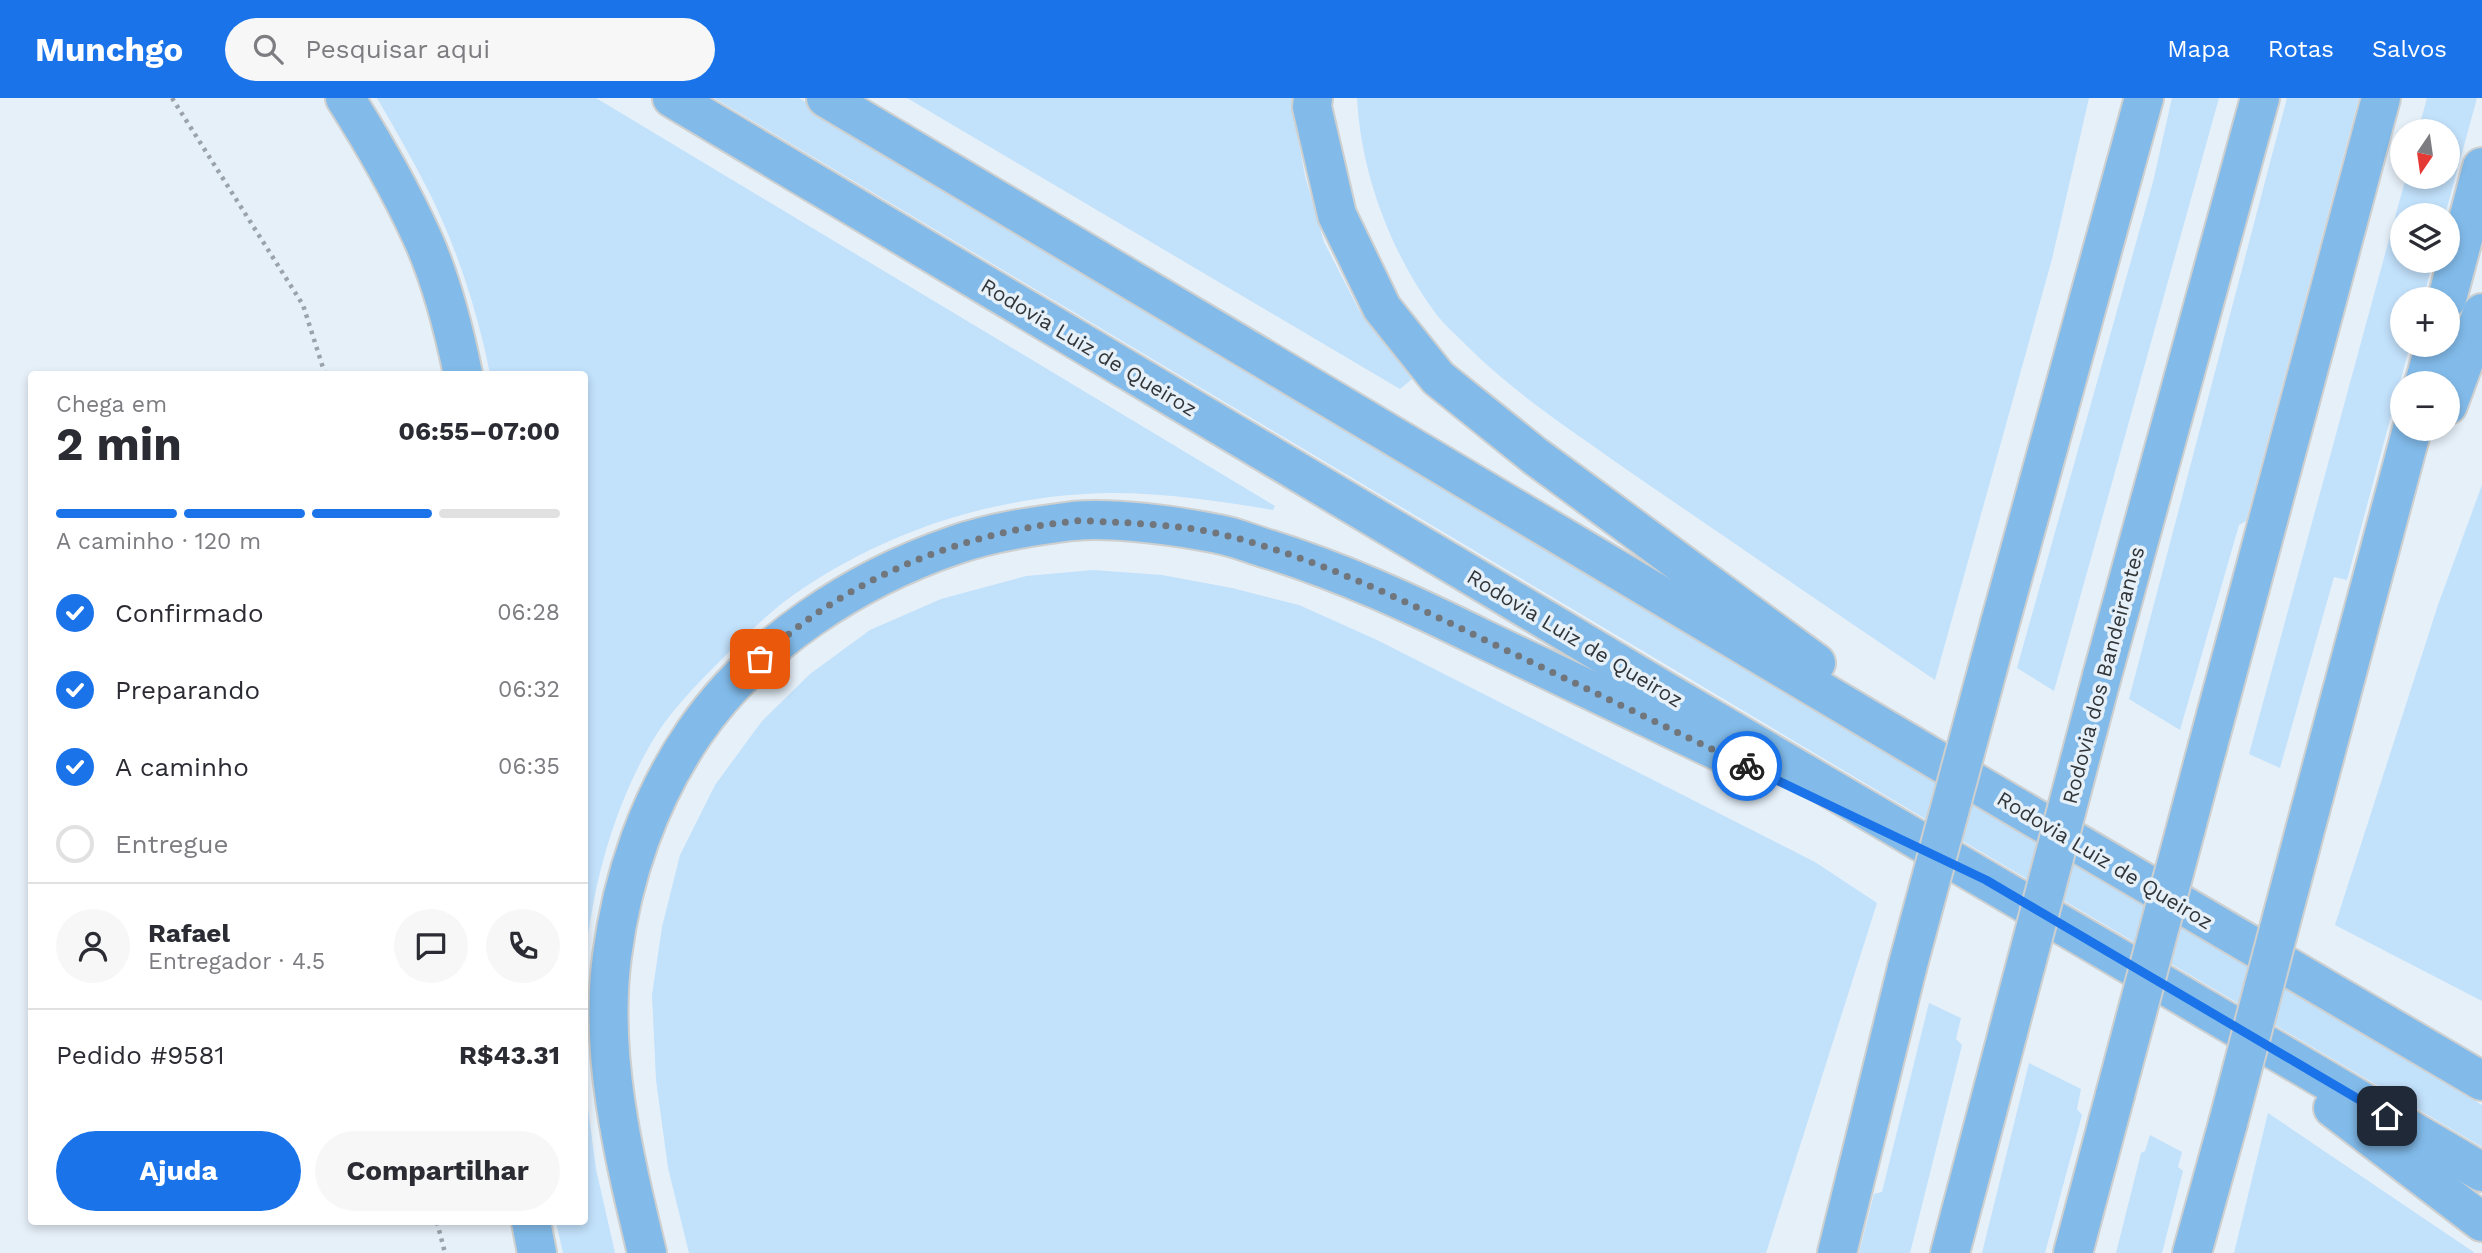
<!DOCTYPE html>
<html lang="pt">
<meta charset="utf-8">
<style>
body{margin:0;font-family:"Work Sans",sans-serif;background:#f7f7f7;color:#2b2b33;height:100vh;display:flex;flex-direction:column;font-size:26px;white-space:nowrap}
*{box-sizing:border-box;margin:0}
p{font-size:23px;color:#7c7c81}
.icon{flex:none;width:38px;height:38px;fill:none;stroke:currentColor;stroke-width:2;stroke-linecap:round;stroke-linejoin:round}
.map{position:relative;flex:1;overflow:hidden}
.drawer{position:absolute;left:28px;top:273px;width:560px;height:854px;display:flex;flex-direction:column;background:#fff;border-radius:7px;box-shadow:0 4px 10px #0003}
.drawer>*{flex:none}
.needle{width:46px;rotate:193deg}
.controls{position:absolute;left:2390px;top:21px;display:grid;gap:14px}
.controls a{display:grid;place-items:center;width:70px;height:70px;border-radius:50%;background:#fff;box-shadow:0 4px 10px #0003;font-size:35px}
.pin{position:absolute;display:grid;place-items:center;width:60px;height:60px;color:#fff;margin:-30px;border-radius:14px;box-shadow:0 4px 10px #0006}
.courier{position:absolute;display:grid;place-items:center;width:70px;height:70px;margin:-35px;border:5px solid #1a73e8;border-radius:50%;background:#fff;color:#222;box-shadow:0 2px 9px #0007}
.overview em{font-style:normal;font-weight:700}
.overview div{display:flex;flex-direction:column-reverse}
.overview{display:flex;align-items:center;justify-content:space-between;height:119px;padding:0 28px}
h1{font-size:46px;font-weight:700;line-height:52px}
.bar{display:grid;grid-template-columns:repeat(4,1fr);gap:10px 7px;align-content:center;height:84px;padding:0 28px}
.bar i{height:9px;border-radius:5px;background:#e1e1e2}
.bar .active{background:#1a73e8}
.bar p{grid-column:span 4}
.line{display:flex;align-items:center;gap:18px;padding:0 28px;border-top:2px solid #e1e1e2}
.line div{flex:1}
.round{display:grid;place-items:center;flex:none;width:74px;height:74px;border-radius:37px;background:#f7f7f7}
ol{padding:0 28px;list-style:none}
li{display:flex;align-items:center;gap:21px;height:77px}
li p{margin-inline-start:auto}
li .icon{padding:7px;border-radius:50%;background:#1a73e8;color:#fff;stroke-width:4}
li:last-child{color:#7c7c81}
li i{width:38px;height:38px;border:4px solid #e1e1e2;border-radius:50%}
.cta{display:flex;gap:14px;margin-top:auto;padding:14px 28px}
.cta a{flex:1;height:80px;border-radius:42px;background:#1a73e8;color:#fff;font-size:28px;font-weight:700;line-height:80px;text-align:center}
.cta a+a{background:#f7f7f7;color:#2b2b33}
header{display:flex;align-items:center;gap:42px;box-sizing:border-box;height:98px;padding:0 35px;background:#1a73e8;color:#fff}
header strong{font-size:33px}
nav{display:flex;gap:38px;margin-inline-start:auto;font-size:24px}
.search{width:490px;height:63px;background:#f7f7f7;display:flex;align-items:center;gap:18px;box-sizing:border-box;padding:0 24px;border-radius:38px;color:#7c7c81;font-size:26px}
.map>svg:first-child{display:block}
.green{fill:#c2e1fb}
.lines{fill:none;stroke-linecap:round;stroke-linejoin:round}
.highway-casing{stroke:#cecfcf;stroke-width:42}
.path{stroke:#9ba2a9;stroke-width:4.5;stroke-dasharray:3.5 5;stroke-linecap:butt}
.highway{stroke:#82bbea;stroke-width:38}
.highway-bridge-casing{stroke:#cecfcf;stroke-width:42;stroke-linecap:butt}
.highway-bridge{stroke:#82bbea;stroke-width:38}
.done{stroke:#70767c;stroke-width:7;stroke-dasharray:0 12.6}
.route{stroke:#1a73e8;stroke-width:9}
.labels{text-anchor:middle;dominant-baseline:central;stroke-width:7;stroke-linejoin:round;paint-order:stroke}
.street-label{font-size:21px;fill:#313538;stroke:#e6f0f9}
</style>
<header>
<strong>Munchgo</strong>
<div class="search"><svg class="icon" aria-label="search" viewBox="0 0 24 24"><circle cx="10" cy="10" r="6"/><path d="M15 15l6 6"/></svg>Pesquisar aqui</div>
<nav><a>Mapa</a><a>Rotas</a><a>Salvos</a></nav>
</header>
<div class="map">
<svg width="2482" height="1155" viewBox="0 0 2482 1155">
<rect width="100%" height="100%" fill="#e6f0f9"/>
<g class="green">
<path d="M377,0H596L1275,408L1273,412C1211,402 1146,392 1084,396C985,402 888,434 805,489C775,508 747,536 721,562C696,587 668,615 650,647C612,714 593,787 585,863L584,276H490C478,215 457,150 429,94C413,62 395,31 377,0Z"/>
<polygon points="714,0 799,0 1913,663 2482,1007 2482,1049 1900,706"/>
<polygon points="907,0 1294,0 1295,23 1305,78 1324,144 1359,212 1412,281 1400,291"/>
<path d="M1357,0H2089L2052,161L1935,582C1834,514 1734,445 1633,376C1574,334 1513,295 1462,243C1453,234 1444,226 1436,216C1391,155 1361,76 1357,0Z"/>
<polygon points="2172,0 2219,0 2054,593 2017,570 2153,84"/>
<polygon points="2287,0 2359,0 2246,423 2239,427 2180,632 2129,601"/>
<polygon points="2427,0 2477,0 2445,117 2403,117 2403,163 2433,163 2423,201 2403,201 2403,247 2410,247 2347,482 2334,479 2280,670 2249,656 2406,79 2448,79 2448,33 2418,33"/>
<polygon points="2482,387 2482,903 2335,827 2438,507"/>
<polygon points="1093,472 1162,477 1232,490 1299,507 1377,542 1815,764 1877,805 1766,1155 689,1155 668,1070 656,982 652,897 662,829 680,757 715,687 762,623 810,576 870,532 941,501 1026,478"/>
<polygon points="1929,905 1961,920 1956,941 1962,947 1910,1155 1859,1155 1874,1096 1882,1094"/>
<polygon points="2029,965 2081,991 2077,1011 2082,1017 2045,1155 1982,1155"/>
<polygon points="585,987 596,1071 615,1155 563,1155 556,1124 584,1124"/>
<polygon points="2268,1015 2475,1155 2234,1155"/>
<polygon points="2150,1037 2182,1054 2178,1069 2183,1073 2162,1155 2116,1155 2141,1055 2145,1053"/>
</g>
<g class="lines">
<defs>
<g id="highway">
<path d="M345,0C373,44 399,89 421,137C440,178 454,232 463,276"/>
<polyline points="672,0 1668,595 2482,1074"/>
<polyline points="826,0 2004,702 2482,983"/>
<polyline points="1313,0 1312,9 1337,117 1382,210 1438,280 1535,358 1816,565"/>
<polyline points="2447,201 2482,69"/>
<polyline points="2424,285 2435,247"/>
<polyline points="2448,307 2482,215"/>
<polyline points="2000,525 2144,0"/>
<polyline points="2102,578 2260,0"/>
<polyline points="2208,647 2381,0"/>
<polyline points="2310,713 2412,331"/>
<polyline points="2333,1010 2482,1124"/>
<polyline points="531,1124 537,1155"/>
<path d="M647,1155C624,1059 599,958 612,858C622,779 649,701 694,635C755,546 855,481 955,447C992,434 1034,428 1073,423C1113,419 1179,428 1218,436C1235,439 1251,446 1268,451C1342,474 1412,506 1481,540C1569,582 1657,624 1745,666"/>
<polyline points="1837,1155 1907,870"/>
<polyline points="1950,1155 2008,934"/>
<polyline points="2073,1155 2115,997"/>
<polyline points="2192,1155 2228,1025"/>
</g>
</defs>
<use href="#highway" class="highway-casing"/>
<g class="path">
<polyline points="172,0 303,207 325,276"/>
<polyline points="437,1124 445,1155"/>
</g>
<use href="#highway" class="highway"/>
<defs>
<g id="highway-bridge">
<polyline points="1907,870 2000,525"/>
<polyline points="2008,934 2102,578"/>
<polyline points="2115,997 2208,647"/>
<polyline points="2228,1025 2310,713"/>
</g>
</defs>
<use href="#highway-bridge" class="highway-bridge-casing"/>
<use href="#highway-bridge" class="highway-bridge"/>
</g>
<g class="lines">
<path class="done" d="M760,561C845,481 961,434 1076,423C1088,422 1101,424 1113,424C1148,426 1186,428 1220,436C1313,458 1400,501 1485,542C1573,584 1660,626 1747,668"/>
<polyline class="route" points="1747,668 1986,782 2387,1018"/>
</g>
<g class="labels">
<g class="street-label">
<text transform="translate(1089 249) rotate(31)">Rodovia Luiz de Queiroz</text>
<text transform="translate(1575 540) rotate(31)">Rodovia Luiz de Queiroz</text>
<text transform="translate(2103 577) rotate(-75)">Rodovia dos Bandeirantes</text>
<text transform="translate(2105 762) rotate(31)">Rodovia Luiz de Queiroz</text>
</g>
</g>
</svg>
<div class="controls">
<a><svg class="needle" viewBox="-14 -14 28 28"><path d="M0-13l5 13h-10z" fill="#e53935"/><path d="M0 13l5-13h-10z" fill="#7c7c81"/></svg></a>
<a><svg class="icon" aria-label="layers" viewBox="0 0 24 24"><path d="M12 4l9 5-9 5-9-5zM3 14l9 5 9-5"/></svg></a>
<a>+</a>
<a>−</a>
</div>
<div class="pin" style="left:760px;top:561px;background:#ea580c"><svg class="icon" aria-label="bag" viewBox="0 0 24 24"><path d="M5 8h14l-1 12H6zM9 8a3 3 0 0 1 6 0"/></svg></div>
<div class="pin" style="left:2387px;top:1018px;background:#1f2937"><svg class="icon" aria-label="home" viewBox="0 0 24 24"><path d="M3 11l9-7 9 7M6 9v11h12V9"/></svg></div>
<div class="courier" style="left:1747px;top:668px"><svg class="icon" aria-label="bike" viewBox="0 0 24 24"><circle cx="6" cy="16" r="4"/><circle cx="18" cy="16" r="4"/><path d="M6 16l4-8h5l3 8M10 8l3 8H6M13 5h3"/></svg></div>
<section class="drawer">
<div class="overview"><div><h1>2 min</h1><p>Chega em</p></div><em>06:55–07:00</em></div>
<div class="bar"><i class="active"></i><i class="active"></i><i class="active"></i><i></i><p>A caminho · 120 m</p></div>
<ol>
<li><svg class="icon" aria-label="check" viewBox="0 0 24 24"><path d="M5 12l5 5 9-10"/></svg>Confirmado<p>06:28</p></li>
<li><svg class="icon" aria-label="check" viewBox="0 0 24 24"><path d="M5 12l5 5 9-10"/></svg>Preparando<p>06:32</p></li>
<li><svg class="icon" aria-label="check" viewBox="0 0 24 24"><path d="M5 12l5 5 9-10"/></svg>A caminho<p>06:35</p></li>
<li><i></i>Entregue</li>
</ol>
<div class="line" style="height:126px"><a class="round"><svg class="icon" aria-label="person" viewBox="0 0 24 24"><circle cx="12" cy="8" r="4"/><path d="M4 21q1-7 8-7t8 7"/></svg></a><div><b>Rafael</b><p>Entregador · 4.5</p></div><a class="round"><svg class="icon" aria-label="chat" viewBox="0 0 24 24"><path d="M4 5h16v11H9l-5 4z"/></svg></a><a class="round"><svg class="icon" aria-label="phone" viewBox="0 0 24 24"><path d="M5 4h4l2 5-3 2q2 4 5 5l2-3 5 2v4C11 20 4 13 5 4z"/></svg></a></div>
<div class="line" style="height:91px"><div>Pedido #9581</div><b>R$43.31</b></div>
<div class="cta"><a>Ajuda</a><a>Compartilhar</a></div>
</section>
</div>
